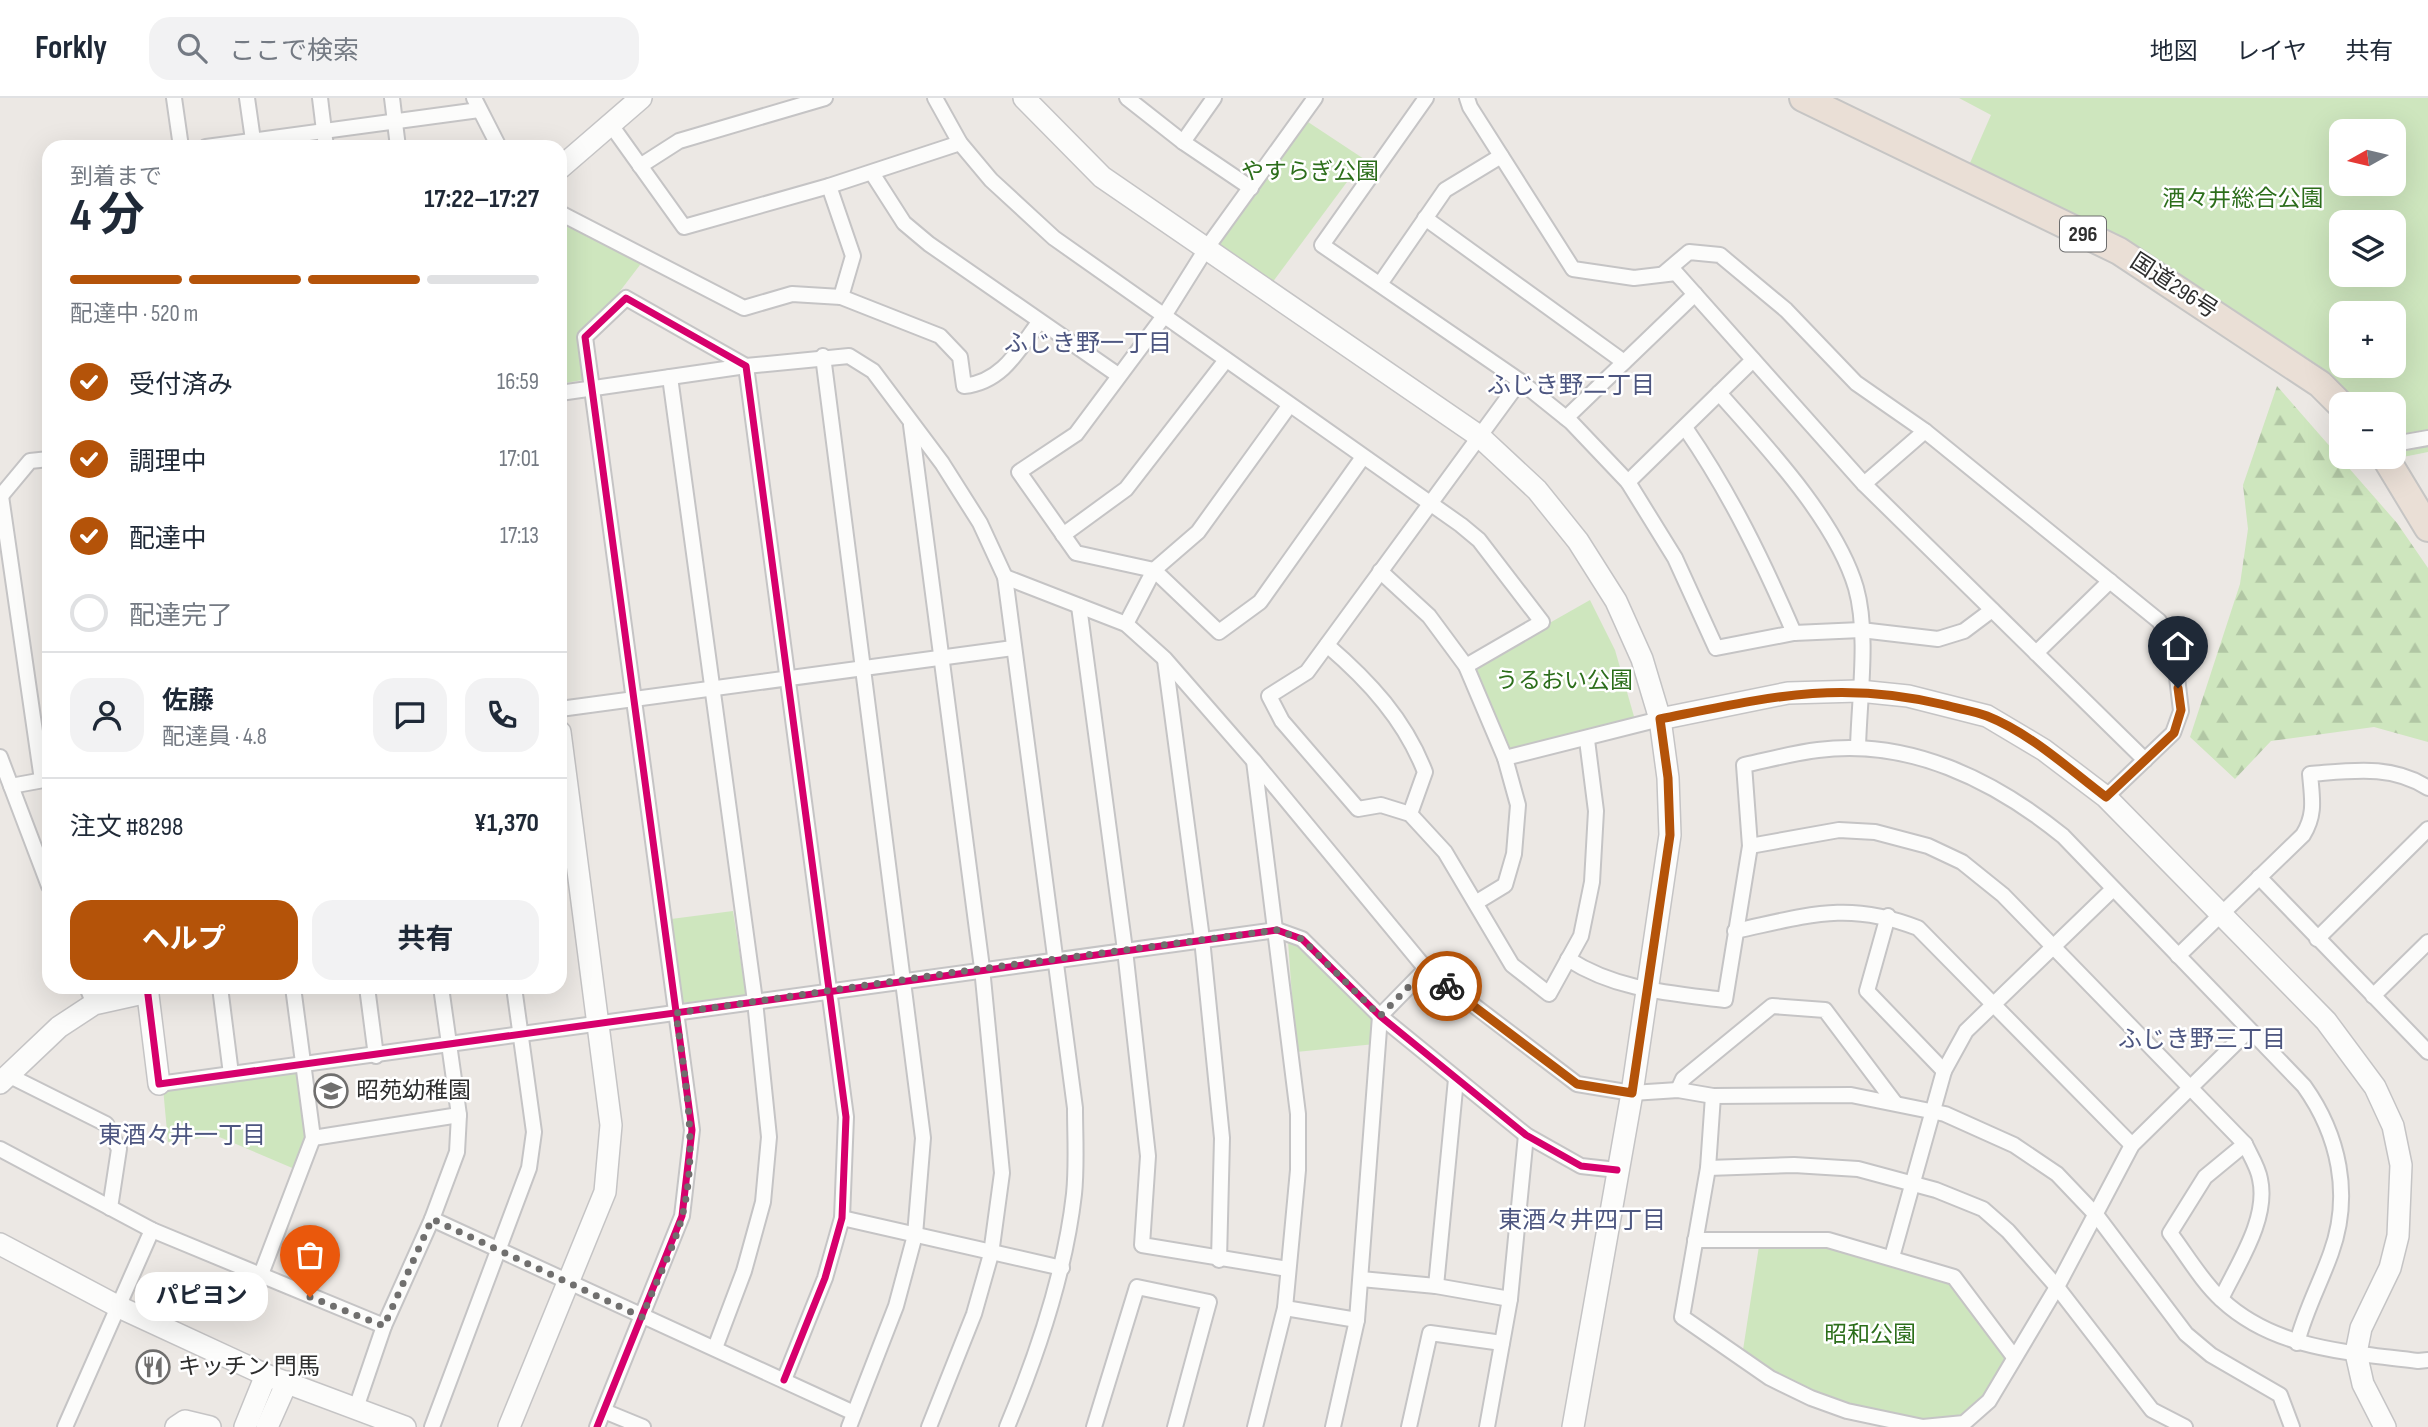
<!DOCTYPE html>
<html lang="ja">
<meta charset="utf-8">
<style>
body{margin:0;font-family:"Sofia Sans Condensed","Noto Sans JP",sans-serif;background:#f2f2f3;color:#1f2937;height:100vh;display:flex;flex-direction:column;font-size:26px;white-space:nowrap}
*{box-sizing:border-box;margin:0}
p{font-size:23px;color:#747a83}
.icon{flex:none;width:38px;height:38px;fill:none;stroke:currentColor;stroke-width:2;stroke-linecap:round;stroke-linejoin:round}
.map{position:relative;flex:1;overflow:hidden}
.panel{position:absolute;left:42px;top:42px;width:525px;height:854px;display:flex;flex-direction:column;background:#fff;border-radius:21px;box-shadow:0 7px 28px #0002}
.panel>*{flex:none}
.needle{width:46px;rotate:262deg}
.controls{position:absolute;left:2329px;top:21px;display:grid;gap:14px}
.controls a{display:grid;place-items:center;width:77px;height:77px;border-radius:14px;background:#fff;box-shadow:0 7px 28px #0002;font-size:35px}
.pin{position:absolute;display:grid;place-items:center;width:60px;height:60px;color:#fff;margin:-72px -30px;border-radius:50% 50% 50% 0;rotate:-45deg;box-shadow:0 0 7px #0007}
.pin .icon{rotate:45deg}
.courier{position:absolute;display:grid;place-items:center;width:70px;height:70px;margin:-35px;border:5px solid #b45309;border-radius:50%;background:#fff;color:#222;box-shadow:0 2px 9px #0007}
.bubble{position:absolute;height:49px;border-radius:21px;background:#fff;box-shadow:0 7px 28px #0002;font-size:23px;font-weight:700;line-height:49px;text-align:center}
.headline em{font-style:normal;font-weight:700}
.headline div{display:flex;flex-direction:column-reverse}
.headline{display:flex;align-items:center;justify-content:space-between;height:119px;padding:0 28px}
h1{font-size:46px;font-weight:700;line-height:52px}
.bar{display:grid;grid-template-columns:repeat(4,1fr);gap:10px 7px;align-content:center;height:84px;padding:0 28px}
.bar i{height:9px;border-radius:5px;background:#e0e1e3}
.bar .on{background:#b45309}
.bar p{grid-column:span 4}
.line{display:flex;align-items:center;gap:18px;padding:0 28px;border-top:2px solid #e0e1e3}
.line div{flex:1}
.round{display:grid;place-items:center;flex:none;width:74px;height:74px;border-radius:21px;background:#f2f2f3}
ol{padding:0 28px;list-style:none}
li{display:flex;align-items:center;gap:21px;height:77px}
li p{margin-inline-start:auto}
li .icon{padding:7px;border-radius:50%;background:#b45309;color:#fff;stroke-width:4}
li:last-child{color:#747a83}
li i{width:38px;height:38px;border:4px solid #e0e1e3;border-radius:50%}
.cta{display:flex;gap:14px;margin-top:auto;padding:14px 28px}
.cta a{flex:1;height:80px;border-radius:21px;background:#b45309;color:#fff;font-size:28px;font-weight:700;line-height:80px;text-align:center}
.cta a+a{background:#f2f2f3;color:#1f2937}
header{display:flex;align-items:center;gap:42px;box-sizing:border-box;height:98px;padding:0 35px;background:#fff;border-bottom:2px solid #e0e1e3}
header strong{font-size:33px}
nav{display:flex;gap:38px;margin-inline-start:auto;font-size:24px}
.search{width:490px;height:63px;background:#f2f2f3;display:flex;align-items:center;gap:18px;box-sizing:border-box;padding:0 24px;border-radius:21px;color:#747a83;font-size:26px}
.map>svg:first-child{display:block}
.forest{fill:url(#forest-firs)}
.park{fill:#cee6be;fill-rule:evenodd}
.lines{fill:none;stroke-linecap:round;stroke-linejoin:round}
.street-casing{stroke:#c5c4c5;stroke-width:18}
.secondary-casing{stroke:#c5c4c5;stroke-width:24}
.highway-casing{stroke:#c6c5c4;stroke-width:30}
.street{stroke:#fcfcfb;stroke-width:14}
.secondary{stroke:#fcfcfb;stroke-width:21}
.highway{stroke:#eadfd6;stroke-width:26}
.cycleway-casing{stroke:#fff;stroke-width:11}
.cycleway{stroke:#d6006c;stroke-width:7}
.done{stroke:#706f6e;stroke-width:7;stroke-dasharray:0 12.6}
.route{stroke:#b45309;stroke-width:9}
.labels{text-anchor:middle;dominant-baseline:central;stroke-width:5;stroke-linejoin:round;paint-order:stroke}
.shield{fill:#fff;stroke:#6d6d6d;stroke-width:2}
.shield-label{font-size:21px;font-weight:bold;fill:#2e2e2e}
.park-label{font-size:23px;fill:#2c6e1b;stroke:#fff}
.street-label{font-size:23px;fill:#2e2e2e;stroke:#fff}
.poi-label{font-size:23px;fill:#2e2e2e;stroke:#fff;text-anchor:start}
.neighbourhood-label{font-size:24px;fill:#4d5680;stroke:#fff}
</style>
<header>
<strong>Forkly</strong>
<div class="search"><svg class="icon" aria-label="search" viewBox="0 0 24 24"><circle cx="10" cy="10" r="6"/><path d="M15 15l6 6"/></svg>ここで検索</div>
<nav><a>地図</a><a>レイヤ</a><a>共有</a></nav>
</header>
<div class="map">
<svg width="2428" height="1329" viewBox="0 0 2428 1329">
<defs>
<pattern id="forest-firs" width="22" height="20" patternUnits="userSpaceOnUse" patternTransform="scale(1.75)"><rect width="22" height="20" fill="#cee6be"/><path d="M5 1l3.5 6h-7zM16 11l3.5 6h-7z" fill="#b1c6a4"/></pattern>
</defs>
<rect width="100%" height="100%" fill="#ece8e4"/>
<polygon class="forest" points="2277,288 2397,425 2428,470 2428,644 2374,629 2271,643 2235,681 2190,639 2240,486 2248,431 2243,387"/>
<g class="park">
<path d="M1959,0H2428V354L2403,359L2394,350V306H2350L2173,174L1970,65L1991,17ZM2342,33H2394V86H2342ZM2342,124H2394V177H2342ZM2342,215H2394V268H2342Z"/>
<polygon points="1305,22 1364,61 1272,185 1214,149"/>
<polygon points="560,115 646,159 585,239 582,282 560,286"/>
<polygon points="1590,502 1615,552 1635,622 1508,656 1472,569"/>
<polygon points="733,813 746,897 682,905 671,821"/>
<polygon points="1288,843 1301,843 1378,919 1375,946 1296,954"/>
<polygon points="299,974 308,1039 297,1072 217,1038 168,1044 163,990"/>
<path d="M1827,1147L1951,1184L2009,1260C1997,1281 1985,1306 1964,1319C1958,1322 1949,1321 1943,1322C1874,1327 1797,1291 1743,1252L1759,1148Z"/>
</g>
<g class="lines">
<defs>
<g id="street">
<polyline points="174,0 181,49"/>
<polyline points="247,0 254,49"/>
<polyline points="320,0 326,49"/>
<polyline points="392,0 398,49"/>
<polyline points="474,0 499,49"/>
<polyline points="935,0 960,45 991,82 1054,140 1461,427 1479,442 1542,524 1466,568"/>
<polyline points="1127,0 1183,44 1251,90"/>
<polyline points="1315,0 1206,151 1164,218 1076,336 1019,374 1076,455 1154,472 1219,534 1260,504 1363,359"/>
<polyline points="1426,0 1322,147 1520,283 1571,324 1628,384 1675,460 1716,550 1794,535 1861,532 1938,541 1964,533 1992,512"/>
<polyline points="1467,0 1470,9 1573,171 1634,180 1676,175 1864,386 2145,662"/>
<polyline points="611,27 684,129 829,88 960,45"/>
<polyline points="1183,44 1214,0"/>
<polyline points="206,49 479,12"/>
<polyline points="640,68 679,43 825,0"/>
<polyline points="872,75 904,125 929,146 1118,277"/>
<polyline points="829,88 853,158 841,199"/>
<path d="M560,115L744,210L792,196L841,199L940,238L960,259L964,288C1002,284 1018,253 1039,224"/>
<polyline points="1425,120 1624,264"/>
<polyline points="1663,176 1689,154 1720,157 1786,212 1856,285 1925,333"/>
<polyline points="1380,186 1445,92 1501,58"/>
<polyline points="823,258 923,1040 915,1137 896,1208 849,1329"/>
<polyline points="670,279 755,903 769,1039 763,1104 744,1173 715,1250"/>
<polyline points="1520,283 1307,574 1269,598 1282,623 1358,711 1381,707 1410,716 1445,754 1512,867 1549,896 1581,838 1592,784 1596,713 1587,642"/>
<path d="M560,295L746,268L849,258L873,273L942,365L980,425L1005,479L1075,1010C1075,1038 1077,1068 1074,1096C1065,1176 1038,1255 1007,1329"/>
<path d="M1719,295C1766,348 1836,422 1856,490C1869,536 1859,602 1858,650"/>
<polyline points="1566,320 1695,196"/>
<polyline points="911,327 982,870 1002,1075 991,1156 974,1216 929,1329"/>
<path d="M1686,331C1730,395 1763,463 1794,535"/>
<polyline points="2394,346 2428,340"/>
<polyline points="1628,384 1753,262"/>
<polyline points="1864,386 1925,333 2159,523 2173,545 2181,613 2173,635 2106,699"/>
<polyline points="1,398 42,682"/>
<polyline points="0,399 30,363 49,361"/>
<polyline points="1063,437 1126,391 1226,262"/>
<polyline points="1380,473 1429,518 1466,568 1505,660 1518,707 1514,756 1505,787 1477,804"/>
<polyline points="1005,479 1126,526 1165,561 1254,663 1426,871 1577,986 1632,995 1678,992 1713,998 1851,997 1945,1016 2014,1047 2057,1076 2097,1118 2186,1236 2211,1257 2280,1297 2292,1329"/>
<polyline points="1079,508 1125,852 1148,1058 1142,1147 1288,1171"/>
<polyline points="1126,526 1154,472 1198,434 1289,308"/>
<path d="M1327,547C1369,583 1405,622 1425,674L1410,716"/>
<polyline points="2036,555 2110,483"/>
<polyline points="1165,562 1202,841 1222,1040 1219,1162"/>
<polyline points="560,611 1013,550"/>
<polyline points="0,659 49,788"/>
<polyline points="1505,660 1660,621"/>
<polyline points="1254,663 1298,1016 1298,1072 1285,1210 1255,1329"/>
<polyline points="11,688 49,681"/>
<path d="M1750,748L1839,732L1875,734L1928,748L1962,764L2003,797L2245,1046C2250,1057 2258,1069 2260,1081C2269,1121 2237,1167 2221,1201"/>
<polyline points="2259,779 2428,954"/>
<polyline points="1888,818 1867,893 1944,973"/>
<path d="M1735,833C1806,818 1847,802 1918,830L2132,1047"/>
<polyline points="2317,841 2428,731"/>
<path d="M2178,858L2303,737C2316,716 2312,700 2310,676C2351,673 2391,666 2428,690"/>
<path d="M1568,861C1616,892 1669,895 1725,902L1750,748L1744,667C1768,662 1793,655 1818,652C1909,640 1994,682 2063,738L2304,988C2339,1037 2352,1097 2331,1155C2320,1186 2305,1213 2297,1245"/>
<polyline points="87,889 94,906"/>
<polyline points="220,889 231,976"/>
<polyline points="367,889 376,958"/>
<polyline points="2373,898 2428,844"/>
<polyline points="8,977 106,1026 119,1051 110,1110"/>
<polyline points="159,986 1277,832 1302,841 1380,918 1526,1037 1581,1068 1617,1072"/>
<polyline points="1678,992 1683,981 1772,908 1825,912 1895,1005"/>
<polyline points="1713,998 1708,1070 1682,1219 1770,1280 1811,1300 1847,1313 1923,1329 1964,1325 1989,1303 2057,1189 2132,1047 2249,932"/>
<polyline points="313,1040 459,1017"/>
<path d="M2245,1046L2205,1079L2170,1135C2186,1156 2202,1184 2222,1202C2276,1252 2349,1254 2418,1263L2428,1262"/>
<polyline points="0,1051 152,1132 384,1228"/>
<polyline points="1708,1070 1794,1067 1858,1071 1936,1092 1983,1111 2008,1133 2057,1189 2152,1312 2185,1329"/>
<polyline points="842,1120 1062,1170"/>
<polyline points="432,1121 854,1315"/>
<polyline points="1695,1142 1828,1142 1954,1179 2014,1259"/>
<polyline points="1892,1159 1944,973 1966,933 2112,792"/>
<polyline points="260,1179 313,1040 293,889"/>
<polyline points="1361,1181 1436,1188 1510,1201"/>
<polyline points="1436,1188 1456,981"/>
<polyline points="1285,1210 1357,1222"/>
<polyline points="356,1310 384,1228 432,1121 457,1054 459,1017 441,889"/>
<polyline points="604,1313 643,1329"/>
<polyline points="65,1329 152,1132"/>
<polyline points="432,1329 529,1070 534,1034 514,889"/>
<polyline points="597,1329 682,1118 692,1032 585,239 626,200 746,268 846,1019 842,1120 825,1180 784,1282"/>
<polyline points="1094,1329 1137,1189 1209,1204 1175,1329"/>
<polyline points="1333,1329 1357,1222 1380,918 1426,871"/>
<polyline points="1409,1329 1430,1235 1502,1245"/>
<polyline points="1487,1329 1510,1201 1526,1037"/>
</g>
<g id="secondary">
<polyline points="1024,0 1102,79 1479,338 1537,392 1578,443 1616,503 1642,561 1660,621 1668,680 1670,737 1632,995 1573,1329"/>
<polyline points="560,70 641,0"/>
<polyline points="1660,621 1788,595 1859,593 1908,598 1987,618 2044,652 2106,699 2326,923 2375,989 2393,1028 2401,1067 2398,1138 2390,1170 2361,1230 2356,1255 2363,1286 2385,1329"/>
<polyline points="147,889 159,986"/>
<polyline points="0,985 59,929 94,906 148,894"/>
<polyline points="0,1146 119,1209 266,1277 405,1329"/>
<polyline points="176,1329 185,1323 210,1329"/>
<polyline points="245,1329 266,1277"/>
<polyline points="267,1329 287,1284"/>
<polyline points="509,1329 605,1094 611,1027 560,634"/>
</g>
<g id="highway">
<polyline points="1803,0 2119,153 2320,286 2342,308"/>
<polyline points="2385,359 2428,430"/>
</g>
</defs>
<use href="#street" class="street-casing"/>
<use href="#secondary" class="secondary-casing"/>
<use href="#highway" class="highway-casing"/>
<use href="#street" class="street"/>
<use href="#secondary" class="secondary"/>
<use href="#highway" class="highway"/>
<defs>
<g id="cycleway">
<polyline points="147,889 159,986 1277,832 1302,841 1380,918 1526,1037 1581,1068 1617,1072"/>
<polyline points="597,1329 682,1118 692,1032 585,239 626,200 746,268 846,1019 842,1120 825,1180 784,1282"/>
</g>
</defs>
<use href="#cycleway" class="cycleway-casing"/>
<use href="#cycleway" class="cycleway"/>
</g>
<g class="lines">
<path class="done" d="M310,1199L384,1228L432,1121L642,1219C655,1186 673,1152 682,1119C699,1052 685,981 676,915L956,874L1277,832L1302,841L1380,918L1426,871L1447,888"/>
<path class="route" d="M1447,888L1577,986L1632,995L1670,737L1668,680L1660,621C1765,600 1838,581 1945,607C1959,611 1974,613 1987,618C2030,635 2069,671 2106,699L2174,635L2181,612L2178,590"/>
</g>
<defs>
<symbol id="school-ring" viewBox="-11 -11 22 22"><circle r="9.5" fill="#fff" stroke="#706f6e" stroke-width="1.5"/><path d="M0-5L7-2L0 1L-7-2ZM-4 1L0 2.5L4 1V4Q0 6-4 4Z" fill="#706f6e"/></symbol>
<symbol id="restaurant-ring" viewBox="-11 -11 22 22"><circle r="9.5" fill="#fff" stroke="#706f6e" stroke-width="1.5"/><path d="M-5-6h1v4h1v-4h1v4h1v-4h1v5L-1.5 .5V6h-2V.5L-5-1ZM5-6V6H3V1.5H1.5Q1.5-4 5-6Z" fill="#706f6e"/></symbol>
</defs>
<g fill-rule="evenodd">
<use href="#school-ring" x="312" y="974" width="38" height="38"/>
<use href="#restaurant-ring" x="134" y="1250" width="38" height="38"/>
</g>
<g class="labels">
<rect class="shield" x="2060" y="118.5" width="46" height="35" rx="5"/>
<g class="shield-label">
<text x="2083" y="136">296</text>
</g>
<g class="park-label">
<text x="1310" y="74">やすらぎ公園</text>
<text x="2243" y="101">酒々井総合公園</text>
<text x="1564" y="583">うるおい公園</text>
<text x="1870" y="1237">昭和公園</text>
</g>
<g class="street-label">
<text transform="translate(2174 188) rotate(33)">国道296号</text>
</g>
<g class="poi-label">
<text x="356" y="993">昭苑幼稚園</text>
<text x="178" y="1269">キッチン 門馬</text>
</g>
<g class="neighbourhood-label">
<text x="1088" y="245">ふじき野一丁目</text>
<text x="1571" y="287">ふじき野二丁目</text>
<text x="2202" y="941">ふじき野三丁目</text>
<text x="182" y="1037">東酒々井一丁目</text>
<text x="1582" y="1122">東酒々井四丁目</text>
</g>
</g>
</svg>
<div class="controls">
<a><svg class="needle" viewBox="-14 -14 28 28"><path d="M0-13l5 13h-10z" fill="#e53935"/><path d="M0 13l5-13h-10z" fill="#747a83"/></svg></a>
<a><svg class="icon" aria-label="layers" viewBox="0 0 24 24"><path d="M12 4l9 5-9 5-9-5zM3 14l9 5 9-5"/></svg></a>
<a>+</a>
<a>−</a>
</div>
<div class="pin" style="left:310px;top:1199px;background:#ea580c"><svg class="icon" aria-label="bag" viewBox="0 0 24 24"><path d="M5 8h14l-1 12H6zM9 8a3 3 0 0 1 6 0"/></svg></div>
<div class="pin" style="left:2178px;top:590px;background:#1f2937"><svg class="icon" aria-label="home" viewBox="0 0 24 24"><path d="M3 11l9-7 9 7M6 9v11h12V9"/></svg></div>
<div class="courier" style="left:1447px;top:888px"><svg class="icon" aria-label="bike" viewBox="0 0 24 24"><circle cx="6" cy="16" r="4"/><circle cx="18" cy="16" r="4"/><path d="M6 16l4-8h5l3 8M10 8l3 8H6M13 5h3"/></svg></div>
<div class="bubble" style="left:135px;top:1174px;width:133px">パピヨン</div>
<section class="panel">
<div class="headline"><div><h1>4 分</h1><p>到着まで</p></div><em>17:22–17:27</em></div>
<div class="bar"><i class="on"></i><i class="on"></i><i class="on"></i><i></i><p>配達中 · 520 m</p></div>
<ol>
<li><svg class="icon" aria-label="check" viewBox="0 0 24 24"><path d="M5 12l5 5 9-10"/></svg>受付済み<p>16:59</p></li>
<li><svg class="icon" aria-label="check" viewBox="0 0 24 24"><path d="M5 12l5 5 9-10"/></svg>調理中<p>17:01</p></li>
<li><svg class="icon" aria-label="check" viewBox="0 0 24 24"><path d="M5 12l5 5 9-10"/></svg>配達中<p>17:13</p></li>
<li><i></i>配達完了</li>
</ol>
<div class="line" style="height:126px"><a class="round"><svg class="icon" aria-label="person" viewBox="0 0 24 24"><circle cx="12" cy="8" r="4"/><path d="M4 21q1-7 8-7t8 7"/></svg></a><div><b>佐藤</b><p>配達員 · 4.8</p></div><a class="round"><svg class="icon" aria-label="chat" viewBox="0 0 24 24"><path d="M4 5h16v11H9l-5 4z"/></svg></a><a class="round"><svg class="icon" aria-label="phone" viewBox="0 0 24 24"><path d="M5 4h4l2 5-3 2q2 4 5 5l2-3 5 2v4C11 20 4 13 5 4z"/></svg></a></div>
<div class="line" style="height:91px"><div>注文 #8298</div><b>¥1,370</b></div>
<div class="cta"><a>ヘルプ</a><a>共有</a></div>
</section>
</div>
